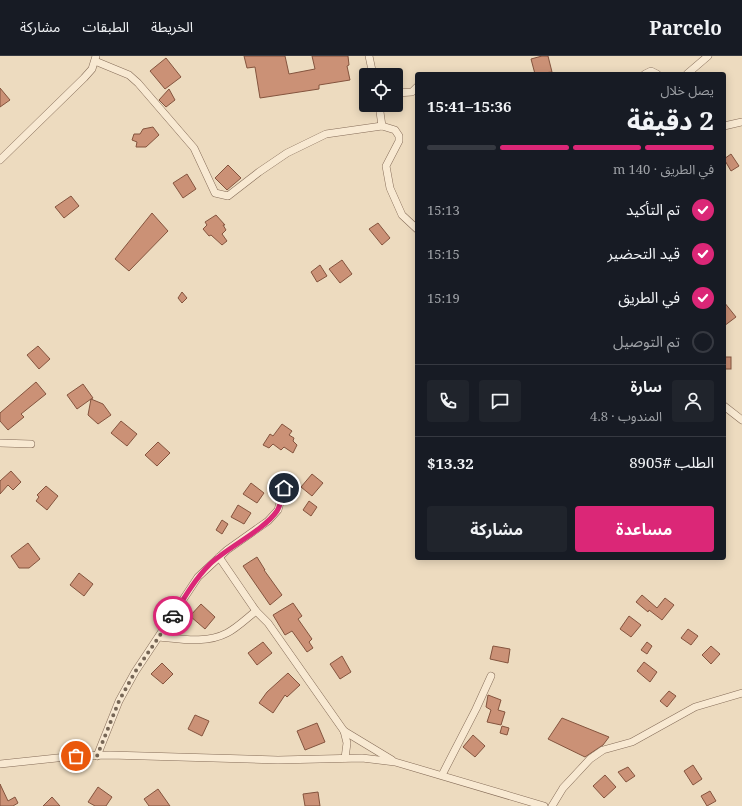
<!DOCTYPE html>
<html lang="ar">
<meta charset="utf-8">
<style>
body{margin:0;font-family:"Noto Serif","Noto Sans Arabic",serif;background:#20242c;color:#f1f3f6;direction:rtl;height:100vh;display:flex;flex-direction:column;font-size:15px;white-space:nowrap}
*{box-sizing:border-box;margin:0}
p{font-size:13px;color:#9ea1a6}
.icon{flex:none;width:22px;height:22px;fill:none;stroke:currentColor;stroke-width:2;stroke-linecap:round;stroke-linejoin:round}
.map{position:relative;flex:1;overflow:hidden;direction:ltr}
.drawer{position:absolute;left:415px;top:16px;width:311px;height:488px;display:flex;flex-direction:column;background:#171b24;border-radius:4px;box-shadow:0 2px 10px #0003;direction:rtl}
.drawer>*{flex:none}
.fabs{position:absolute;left:359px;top:12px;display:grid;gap:8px}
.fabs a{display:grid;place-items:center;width:44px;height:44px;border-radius:4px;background:#171b24;box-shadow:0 2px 10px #0003;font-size:20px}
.pin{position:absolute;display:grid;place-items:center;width:34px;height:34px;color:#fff;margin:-17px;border:2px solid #fff;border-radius:50%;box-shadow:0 1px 4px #0007}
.courier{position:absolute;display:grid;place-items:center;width:40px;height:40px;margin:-20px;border:3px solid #db2777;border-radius:50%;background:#fff;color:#222;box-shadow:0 1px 5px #0007}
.headline em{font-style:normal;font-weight:700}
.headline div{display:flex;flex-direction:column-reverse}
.headline{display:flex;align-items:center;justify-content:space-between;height:68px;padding:0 12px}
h1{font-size:26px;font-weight:700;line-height:30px}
.bar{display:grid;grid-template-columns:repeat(4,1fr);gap:6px 4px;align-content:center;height:48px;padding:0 12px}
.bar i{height:5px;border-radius:3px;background:#363941}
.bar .on{background:#db2777}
.bar p{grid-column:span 4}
.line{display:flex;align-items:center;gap:10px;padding:0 12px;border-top:1px solid #363941}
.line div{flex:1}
.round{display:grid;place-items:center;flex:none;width:42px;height:42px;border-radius:4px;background:#20242c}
ol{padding:0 12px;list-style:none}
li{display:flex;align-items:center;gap:12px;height:44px}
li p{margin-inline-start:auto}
li .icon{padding:4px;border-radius:50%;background:#db2777;color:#fff;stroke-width:4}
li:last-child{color:#9ea1a6}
li i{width:22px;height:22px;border:2px solid #363941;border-radius:50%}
.action{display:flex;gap:8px;margin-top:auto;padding:8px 12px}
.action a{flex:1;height:46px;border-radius:4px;background:#db2777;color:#fff;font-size:16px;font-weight:700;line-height:46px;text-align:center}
.action a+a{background:#20242c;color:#f1f3f6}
header{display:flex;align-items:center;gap:24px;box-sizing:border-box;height:56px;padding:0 20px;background:#171b24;border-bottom:1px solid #363941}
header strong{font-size:19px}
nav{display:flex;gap:22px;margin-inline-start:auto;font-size:14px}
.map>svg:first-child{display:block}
.building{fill:#cb9176;stroke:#84543e}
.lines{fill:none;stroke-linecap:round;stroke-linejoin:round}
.street-casing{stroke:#856c58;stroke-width:8}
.street{stroke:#f8e9d2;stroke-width:7}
.done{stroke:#756555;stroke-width:4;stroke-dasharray:0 7.2}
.route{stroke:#db2777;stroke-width:5}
</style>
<header>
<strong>Parcelo</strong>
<nav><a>الخريطة</a><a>الطبقات</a><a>مشاركة</a></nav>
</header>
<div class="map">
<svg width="742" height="750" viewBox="0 0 742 750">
<rect width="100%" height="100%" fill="#eddbbf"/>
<g class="building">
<polygon points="244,0 285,0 289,18 315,13 312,0 348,0 349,9 347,10 350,24 319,29 319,33 260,42 255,11 247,12"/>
<polygon points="542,0 548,0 552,16 535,18 531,3"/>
<polygon points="166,2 181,21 165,33 150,15"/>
<polygon points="0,32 10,44 0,51"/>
<polygon points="169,33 175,44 166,51 159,44"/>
<polygon points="153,71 159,79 146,91 136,91 137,86 132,84 134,78 140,78 143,73"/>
<polygon points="731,98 739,110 731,115 724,103"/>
<polygon points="228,109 241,122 227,134 215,122"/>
<polygon points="187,118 196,133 183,142 173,127"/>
<polygon points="71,140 79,150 64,162 55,151"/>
<polygon points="152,157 168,175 129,215 115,203"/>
<polygon points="216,159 225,169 223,169 226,174 222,178 227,185 222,189 211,179 209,180 203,173 207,169 205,166"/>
<polygon points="378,167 390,182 382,189 369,173"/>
<polygon points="342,204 352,218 340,227 329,213"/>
<polygon points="320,209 327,220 317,226 311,216"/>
<polygon points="182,236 187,242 182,247 178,242"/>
<polygon points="724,246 736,261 724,270"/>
<polygon points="38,290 50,303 39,313 27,299"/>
<rect x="724" y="301" width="7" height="12"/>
<polygon points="36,326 46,338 21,358 24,361 8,374 0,365 0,357"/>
<polygon points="83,328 93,342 91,343 103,348 111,359 98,368 88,359 91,343 77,353 67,339"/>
<polygon points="121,365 137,378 127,390 111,377"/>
<polygon points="282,368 292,375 289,379 294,382 293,385 297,389 293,397 284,391 281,394 273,388 269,392 263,389 270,378 273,380"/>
<polygon points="158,386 170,397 157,410 145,399"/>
<polygon points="11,415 21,426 13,434 8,429 0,438 0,425"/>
<polygon points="312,418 323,427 312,440 301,431"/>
<polygon points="251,427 264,437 257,447 243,438"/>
<polygon points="46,430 58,440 47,454 36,445 39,441 37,439"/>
<polygon points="309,445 317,451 311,460 303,454"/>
<polygon points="238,449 251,457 244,468 231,461"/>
<polygon points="222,464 228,468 222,478 216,474"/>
<polygon points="28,487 40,503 29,512 19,512 11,500"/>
<polygon points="257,501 265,514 264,514 282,539 270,549 243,510"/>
<polygon points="79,517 93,528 84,540 70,529"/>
<polygon points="642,539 657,552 665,542 674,549 662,564 649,554 648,556 636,546"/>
<polygon points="293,547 302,560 298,563 312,583 309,586 313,592 307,596 292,575 285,579 273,559"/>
<polygon points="201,548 215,561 205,573 190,560"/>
<polygon points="629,560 641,569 631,581 620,573"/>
<polygon points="688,573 698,580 691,589 681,582"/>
<polygon points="263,586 272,597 257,609 248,597"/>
<polygon points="647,586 652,590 647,598 641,594"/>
<polygon points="493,590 510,593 508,607 490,603"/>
<polygon points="711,590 720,598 711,608 702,599"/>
<polygon points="342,600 351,616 340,623 330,608"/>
<polygon points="644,606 657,616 650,626 637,615"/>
<polygon points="162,607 173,618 163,628 151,618"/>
<polygon points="288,617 300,629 287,641 285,639 273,657 259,647 267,636"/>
<polygon points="669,635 676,640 667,651 660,645"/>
<polygon points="488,639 501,644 498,654 505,656 501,669 487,666 491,654 486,651"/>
<polygon points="195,659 209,665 202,680 188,673"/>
<polygon points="562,662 609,681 603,689 585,701 548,683"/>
<polygon points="317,667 325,686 305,694 297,675"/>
<polygon points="502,670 509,672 507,679 500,677"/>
<polygon points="473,679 485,690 475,701 463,691"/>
<polygon points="693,709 702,723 693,729 684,715"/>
<polygon points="628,711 635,720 626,726 618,716"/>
<polygon points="605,719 616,731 604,742 593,730"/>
<polygon points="0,728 8,745 15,741 18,747 13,750 0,750"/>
<polygon points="98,731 112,741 106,750 95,750 88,746"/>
<polygon points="158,733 170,750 149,750 144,743"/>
<polygon points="710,735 716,745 707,750 701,740"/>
<polygon points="318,736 320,750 305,750 303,738"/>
<polygon points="52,741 60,750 43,750"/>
</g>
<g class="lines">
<defs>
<g id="street">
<polyline points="369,0 373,19"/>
<polyline points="95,5 129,19 138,27 194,92 215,137 228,140 259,116 287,97 326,78 382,70 395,74 399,80 399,85 386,110 390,132 402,159 417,173"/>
<polyline points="645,18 651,15 657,18"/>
<polyline points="687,18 708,0"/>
<polyline points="396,37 412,36 417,31"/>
<polyline points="379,49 382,70"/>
<polyline points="724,70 742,66"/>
<polyline points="0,104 84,22 92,13 96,0"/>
<polyline points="724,350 742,364"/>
<polyline points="0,387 31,388"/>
<polyline points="219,501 256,555"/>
<path d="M159,581C181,583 206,588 227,577C237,572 247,562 256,555L268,567L344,675L347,687L345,702"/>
<polyline points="344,675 392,704"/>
<polyline points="97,700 119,645 135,616 198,521 227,494 268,465 278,454 284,432"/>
<polyline points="0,708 76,700 110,699 278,704 362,702 395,706 544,750"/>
<polyline points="442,719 476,653 491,620"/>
<polyline points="552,750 563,732 590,703 603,694 632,686 695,651 742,637"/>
</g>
</defs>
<use href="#street" class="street-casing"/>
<use href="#street" class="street"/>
</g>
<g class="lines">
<polyline class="done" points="76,700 97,700 119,645 135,616 173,560"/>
<path class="route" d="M173,560C184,542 195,523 210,508C228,491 264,474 277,455C281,449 282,439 284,432"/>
</g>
</svg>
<div class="fabs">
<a><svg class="icon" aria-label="locate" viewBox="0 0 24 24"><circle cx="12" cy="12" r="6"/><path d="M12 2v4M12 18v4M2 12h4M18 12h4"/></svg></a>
</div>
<div class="pin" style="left:76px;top:700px;background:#ea580c"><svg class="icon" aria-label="bag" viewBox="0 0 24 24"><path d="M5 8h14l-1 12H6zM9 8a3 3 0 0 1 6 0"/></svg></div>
<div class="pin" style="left:284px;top:432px;background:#1f2937"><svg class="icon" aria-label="home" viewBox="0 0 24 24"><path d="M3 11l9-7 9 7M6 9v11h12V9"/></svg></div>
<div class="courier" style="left:173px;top:560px"><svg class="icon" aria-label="car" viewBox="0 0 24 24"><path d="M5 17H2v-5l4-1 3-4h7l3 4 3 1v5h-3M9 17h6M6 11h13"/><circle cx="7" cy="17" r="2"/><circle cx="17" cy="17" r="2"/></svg></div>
<section class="drawer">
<div class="headline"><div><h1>2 دقيقة</h1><p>يصل خلال</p></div><em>15:36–15:41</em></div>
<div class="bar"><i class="on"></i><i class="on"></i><i class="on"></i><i></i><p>في الطريق · 140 m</p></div>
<ol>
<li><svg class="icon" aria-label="check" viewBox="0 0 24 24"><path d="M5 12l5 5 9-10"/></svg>تم التأكيد<p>15:13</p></li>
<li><svg class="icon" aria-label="check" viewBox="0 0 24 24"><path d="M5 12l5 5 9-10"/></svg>قيد التحضير<p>15:15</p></li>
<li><svg class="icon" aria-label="check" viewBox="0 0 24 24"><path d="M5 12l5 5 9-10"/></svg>في الطريق<p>15:19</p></li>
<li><i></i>تم التوصيل</li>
</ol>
<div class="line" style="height:72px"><a class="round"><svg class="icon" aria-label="person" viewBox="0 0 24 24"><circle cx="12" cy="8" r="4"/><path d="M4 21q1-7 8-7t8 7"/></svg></a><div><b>سارة</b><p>المندوب · 4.8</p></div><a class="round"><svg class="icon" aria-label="chat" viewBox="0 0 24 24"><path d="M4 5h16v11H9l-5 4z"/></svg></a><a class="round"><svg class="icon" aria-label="phone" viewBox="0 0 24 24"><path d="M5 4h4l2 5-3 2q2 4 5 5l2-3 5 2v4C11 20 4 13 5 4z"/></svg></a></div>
<div class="line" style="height:52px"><div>الطلب #8905</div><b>$13.32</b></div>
<div class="action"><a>مساعدة</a><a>مشاركة</a></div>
</section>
</div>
